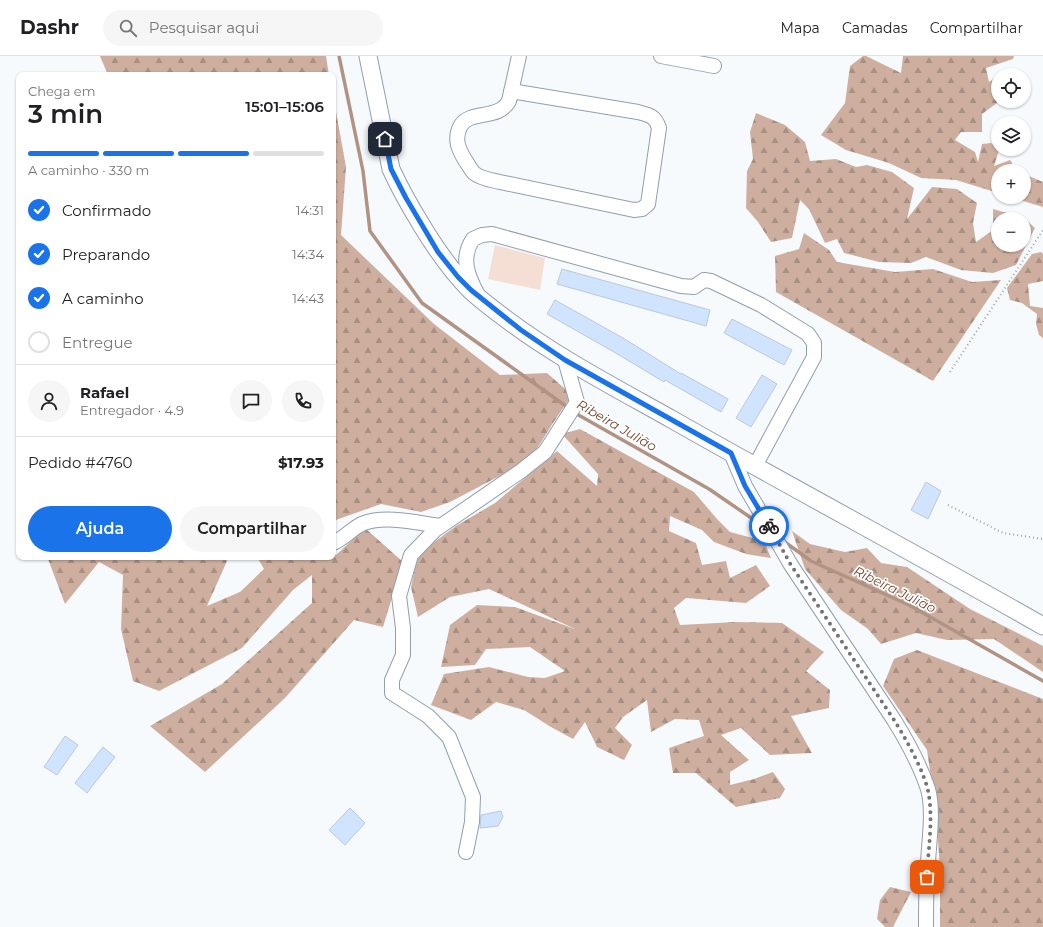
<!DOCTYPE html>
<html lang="pt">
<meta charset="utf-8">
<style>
body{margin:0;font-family:Montserrat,sans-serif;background:#f6f6f6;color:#202124;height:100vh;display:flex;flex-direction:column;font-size:15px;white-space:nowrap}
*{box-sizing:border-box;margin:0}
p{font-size:13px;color:#757577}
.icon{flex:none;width:22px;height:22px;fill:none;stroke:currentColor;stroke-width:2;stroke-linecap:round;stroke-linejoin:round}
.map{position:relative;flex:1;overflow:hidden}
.side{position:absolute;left:16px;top:16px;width:320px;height:488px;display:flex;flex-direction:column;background:#fff;border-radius:8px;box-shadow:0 1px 3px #0004}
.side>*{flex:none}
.fabs{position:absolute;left:991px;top:12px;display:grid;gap:8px}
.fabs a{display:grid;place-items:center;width:40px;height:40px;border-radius:50%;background:#fff;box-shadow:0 1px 3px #0004;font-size:20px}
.pin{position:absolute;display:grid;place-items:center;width:34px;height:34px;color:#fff;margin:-17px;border-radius:8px;box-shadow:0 2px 6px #0006}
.courier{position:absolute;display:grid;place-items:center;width:40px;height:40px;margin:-20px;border:3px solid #1a73e8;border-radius:50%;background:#fff;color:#222;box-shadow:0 1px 5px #0007}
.summary em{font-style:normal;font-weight:600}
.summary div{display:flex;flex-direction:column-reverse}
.summary{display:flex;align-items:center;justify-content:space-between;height:68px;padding:0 12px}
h1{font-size:26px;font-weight:600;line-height:30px}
.bar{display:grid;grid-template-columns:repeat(4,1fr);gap:6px 4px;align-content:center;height:48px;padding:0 12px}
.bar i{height:5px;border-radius:3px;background:#e0e0e0}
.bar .active{background:#1a73e8}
.bar p{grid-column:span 4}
.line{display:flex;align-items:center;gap:10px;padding:0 12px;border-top:1px solid #e0e0e0}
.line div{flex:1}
.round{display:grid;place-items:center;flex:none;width:42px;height:42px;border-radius:21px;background:#f6f6f6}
ol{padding:0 12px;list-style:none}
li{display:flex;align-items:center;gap:12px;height:44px}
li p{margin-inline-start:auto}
li .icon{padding:4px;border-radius:50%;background:#1a73e8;color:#fff;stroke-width:4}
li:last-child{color:#757577}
li i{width:22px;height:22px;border:2px solid #e0e0e0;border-radius:50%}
.primary-button{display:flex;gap:8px;margin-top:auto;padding:8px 12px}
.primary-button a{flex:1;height:46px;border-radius:24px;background:#1a73e8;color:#fff;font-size:16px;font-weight:600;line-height:46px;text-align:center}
.primary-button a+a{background:#f6f6f6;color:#202124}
header{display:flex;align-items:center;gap:24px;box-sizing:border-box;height:56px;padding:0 20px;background:#fff;border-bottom:1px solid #e0e0e0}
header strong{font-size:19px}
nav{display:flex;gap:22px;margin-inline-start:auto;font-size:14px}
.search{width:280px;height:36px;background:#f6f6f6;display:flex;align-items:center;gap:10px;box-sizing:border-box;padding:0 14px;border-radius:22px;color:#757577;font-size:15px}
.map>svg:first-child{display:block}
.forest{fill:url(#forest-firs);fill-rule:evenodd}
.pitch{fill:#f5dfd4}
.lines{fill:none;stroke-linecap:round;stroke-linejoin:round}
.stream{stroke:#b19383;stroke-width:3.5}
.building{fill:#d0e4ff;stroke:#bbc8d9}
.minor-casing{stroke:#929eae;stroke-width:16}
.major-casing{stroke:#929eae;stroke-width:19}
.path{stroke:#9ea2a6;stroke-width:2;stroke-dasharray:1 3;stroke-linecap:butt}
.minor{stroke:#fff;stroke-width:14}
.major{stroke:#fff;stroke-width:17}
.done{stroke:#71757a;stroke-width:4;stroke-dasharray:0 7.2}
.route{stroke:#1a73e8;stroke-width:5}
.labels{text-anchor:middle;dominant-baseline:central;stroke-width:3.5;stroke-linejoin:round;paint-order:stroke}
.water-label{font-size:13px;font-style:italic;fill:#764830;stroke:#fff}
</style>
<header>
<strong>Dashr</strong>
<div class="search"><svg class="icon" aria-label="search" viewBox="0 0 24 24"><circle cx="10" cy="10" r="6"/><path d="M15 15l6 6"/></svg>Pesquisar aqui</div>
<nav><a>Mapa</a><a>Camadas</a><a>Compartilhar</a></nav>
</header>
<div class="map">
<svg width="1043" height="871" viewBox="0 0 1043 871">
<defs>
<pattern id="forest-firs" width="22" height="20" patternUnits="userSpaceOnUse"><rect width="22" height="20" fill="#ceaf9f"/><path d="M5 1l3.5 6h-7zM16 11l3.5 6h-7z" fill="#a78f82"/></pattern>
</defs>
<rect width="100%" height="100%" fill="#f7fafd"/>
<g class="forest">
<polygon points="100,0 326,0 329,19 108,19"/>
<path d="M863,0H866L901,17L903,0H1014L1013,3L986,12L989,26L996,21C999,29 999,39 997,47L982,58V76H961L955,84L975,96L978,106L982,88L991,87L999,94L994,110L1010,104L1017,115H998V137L956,124L921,122L889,107L846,94L821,79L845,47L850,10Z"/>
<polygon points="333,39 346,111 341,179 434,268 500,319 547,317 572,339 553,367 530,404 450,446 421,456 381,448 333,465"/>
<path d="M756,57L785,69L805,86L810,105L836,103L856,111L867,109L892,116L914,132L907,163L932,131L957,133L977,147L973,167L976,186L993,174V153L1024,162L1035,172L1016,209L993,217L961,214L926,201L911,207L879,206L844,197L837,183L825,187L809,153L800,144L792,182L771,186L758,166L746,152L747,115L753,103L750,76ZM998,163H1024V189H998Z"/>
<polygon points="1024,118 1043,126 1043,151 1010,141 1024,141"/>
<polygon points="804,177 829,194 837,206 895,216 933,213 972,226 1001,224 933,325 776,236 775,200 799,193"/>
<polygon points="1041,196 1043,198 1043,225 1028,228 1030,250 1043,252 1043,282 1039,279 1036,268 1037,258 1022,247 1010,244 1007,232 1032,198"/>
<polygon points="580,373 694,436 717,463 730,476 764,485 771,502 746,498 714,486 702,474 670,460 669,475 696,487 702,509 726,505 730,522 756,509 770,530 746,547 686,542 674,552 680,569 735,566 782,567 824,596 806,615 830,634 829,652 791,660 812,697 770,699 741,672 721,679 749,704 730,716 730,729 754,723 773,716 785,733 780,742 736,751 696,717 673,717 669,692 704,680 699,664 675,663 651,676 647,644 623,661 615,672 632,689 624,704 597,691 585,666 573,683 551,671 524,654 496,646 471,664 431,649 444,618 489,611 528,621 545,622 565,615 530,591 486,593 475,609 441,611 450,569 477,549 515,551 575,573 489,533 450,541 418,561 411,531 418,498 456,470 495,447 557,395 597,430 598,418 562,378"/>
<polygon points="365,472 403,506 383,571 354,564 285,642 205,716 150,670 222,628 312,547 312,519 293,534 242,592 159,635 133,625 121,573 123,519 99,506 65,548 48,503 50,501 222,501 227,505 207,550 240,536 264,513 257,501 333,501 333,499 336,499"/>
<polygon points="792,475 810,488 845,496 867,492 881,507 907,511 970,553 1043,590 1043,616 994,583 947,584 916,577 881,588 868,573 841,554 805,513"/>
<polygon points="917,594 1043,643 1043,871 940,871 940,813 936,757 927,694 883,630 894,603"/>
<polygon points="890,831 911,836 893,871 885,871 877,863 880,844"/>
</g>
<polygon class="pitch" points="495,189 545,202 540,234 488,223"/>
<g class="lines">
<g class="stream">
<polyline points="339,0 363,115 370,175 422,247 570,353"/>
<polyline points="575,357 709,433 763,470"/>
<polyline points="782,484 811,505 909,549 1043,625"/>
</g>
</g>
<g class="building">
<polygon points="562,213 710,254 706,270 557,228"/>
<polygon points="555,244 623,282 681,318 681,317 728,343 721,356 665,324 664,326 614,296 547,258"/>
<polygon points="732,263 792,294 784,309 724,277"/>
<polygon points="762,319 777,328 751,371 736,362"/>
<polygon points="926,426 941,435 928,463 911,454"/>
<polygon points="65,680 78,689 57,719 44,711"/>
<polygon points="103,691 115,701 87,737 75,727"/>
<polygon points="350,752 365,767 345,789 329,774"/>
<polygon points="501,755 503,761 498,770 480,772 481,759"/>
</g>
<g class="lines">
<defs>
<g id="minor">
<polyline points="661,0 714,10"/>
<path d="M511,35L638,56C650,59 655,60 659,72L648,148L642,153L634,154L500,126C492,124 481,123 474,117C471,114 469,110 467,107C459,95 453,83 461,69C471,54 499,64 509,45L519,0"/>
<path d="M478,239C468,221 460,202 473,183L482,179L492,178L681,230L694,231L704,224L711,225L761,249L808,278L814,287V301L755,410"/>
<path d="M731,397L745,430L791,509L894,664C907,685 920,709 928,733C934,754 929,785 928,807C926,828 926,849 926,871"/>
<path d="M333,487C344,483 353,471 364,467C386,459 418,467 441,470"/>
<polyline points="466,796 472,766 473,741 449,681 428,660 392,637 392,624 403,599 403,572 399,540 411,499 435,474 521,415 545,396 577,346 565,304"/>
</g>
<path id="major" d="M368,0L391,113C400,133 411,152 422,170C436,193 451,215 471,235C482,245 494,254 506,263C558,302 616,332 673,364C796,434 920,500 1043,570"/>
</defs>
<use href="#minor" class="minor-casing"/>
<use href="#major" class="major-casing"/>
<g class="path">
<polyline points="950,316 1043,174"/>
<polyline points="948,449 1003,477 1043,483"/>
</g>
<use href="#minor" class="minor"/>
<use href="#major" class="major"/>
</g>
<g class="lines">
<path class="done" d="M769,470L791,509L894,664C906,683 926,718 929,740C933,767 928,794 927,821"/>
<polyline class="route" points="385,83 391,113 406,142 438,196 458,221 471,234 521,274 565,304 731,397 745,430 769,470"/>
</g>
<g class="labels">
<g class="water-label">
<text transform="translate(617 369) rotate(30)">Ribeira Julião</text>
<text transform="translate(895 533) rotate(26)">Ribeira Julião</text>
</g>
</g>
</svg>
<div class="fabs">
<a><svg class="icon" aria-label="locate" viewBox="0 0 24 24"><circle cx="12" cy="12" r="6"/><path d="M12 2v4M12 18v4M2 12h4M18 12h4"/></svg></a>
<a><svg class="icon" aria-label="layers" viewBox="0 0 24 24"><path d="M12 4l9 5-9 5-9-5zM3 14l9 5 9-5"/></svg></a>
<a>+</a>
<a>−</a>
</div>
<div class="pin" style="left:927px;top:821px;background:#ea580c"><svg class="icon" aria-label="bag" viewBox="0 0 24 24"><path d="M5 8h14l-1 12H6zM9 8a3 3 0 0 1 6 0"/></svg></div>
<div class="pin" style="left:385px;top:83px;background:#1f2937"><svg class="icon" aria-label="home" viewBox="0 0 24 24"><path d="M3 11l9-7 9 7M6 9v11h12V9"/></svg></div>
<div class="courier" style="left:769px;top:470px"><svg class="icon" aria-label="bike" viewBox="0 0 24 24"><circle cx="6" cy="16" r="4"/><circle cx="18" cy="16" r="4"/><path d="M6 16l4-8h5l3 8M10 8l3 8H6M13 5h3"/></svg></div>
<section class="side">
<div class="summary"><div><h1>3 min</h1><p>Chega em</p></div><em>15:01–15:06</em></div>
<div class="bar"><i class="active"></i><i class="active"></i><i class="active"></i><i></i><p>A caminho · 330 m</p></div>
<ol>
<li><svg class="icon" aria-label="check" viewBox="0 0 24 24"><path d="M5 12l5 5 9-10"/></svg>Confirmado<p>14:31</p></li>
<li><svg class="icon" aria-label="check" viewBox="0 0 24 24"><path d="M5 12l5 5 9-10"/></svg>Preparando<p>14:34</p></li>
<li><svg class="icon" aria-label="check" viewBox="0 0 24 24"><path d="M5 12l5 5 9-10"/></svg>A caminho<p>14:43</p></li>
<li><i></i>Entregue</li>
</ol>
<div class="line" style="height:72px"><a class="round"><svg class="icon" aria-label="person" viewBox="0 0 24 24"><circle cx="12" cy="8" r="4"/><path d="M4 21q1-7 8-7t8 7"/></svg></a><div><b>Rafael</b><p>Entregador · 4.9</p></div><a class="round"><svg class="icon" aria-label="chat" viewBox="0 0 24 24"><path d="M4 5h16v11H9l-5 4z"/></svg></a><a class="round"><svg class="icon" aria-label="phone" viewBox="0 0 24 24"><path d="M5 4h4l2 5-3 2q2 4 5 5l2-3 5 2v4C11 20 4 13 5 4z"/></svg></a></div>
<div class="line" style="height:52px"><div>Pedido #4760</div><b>$17.93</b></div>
<div class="primary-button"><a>Ajuda</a><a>Compartilhar</a></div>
</section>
</div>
